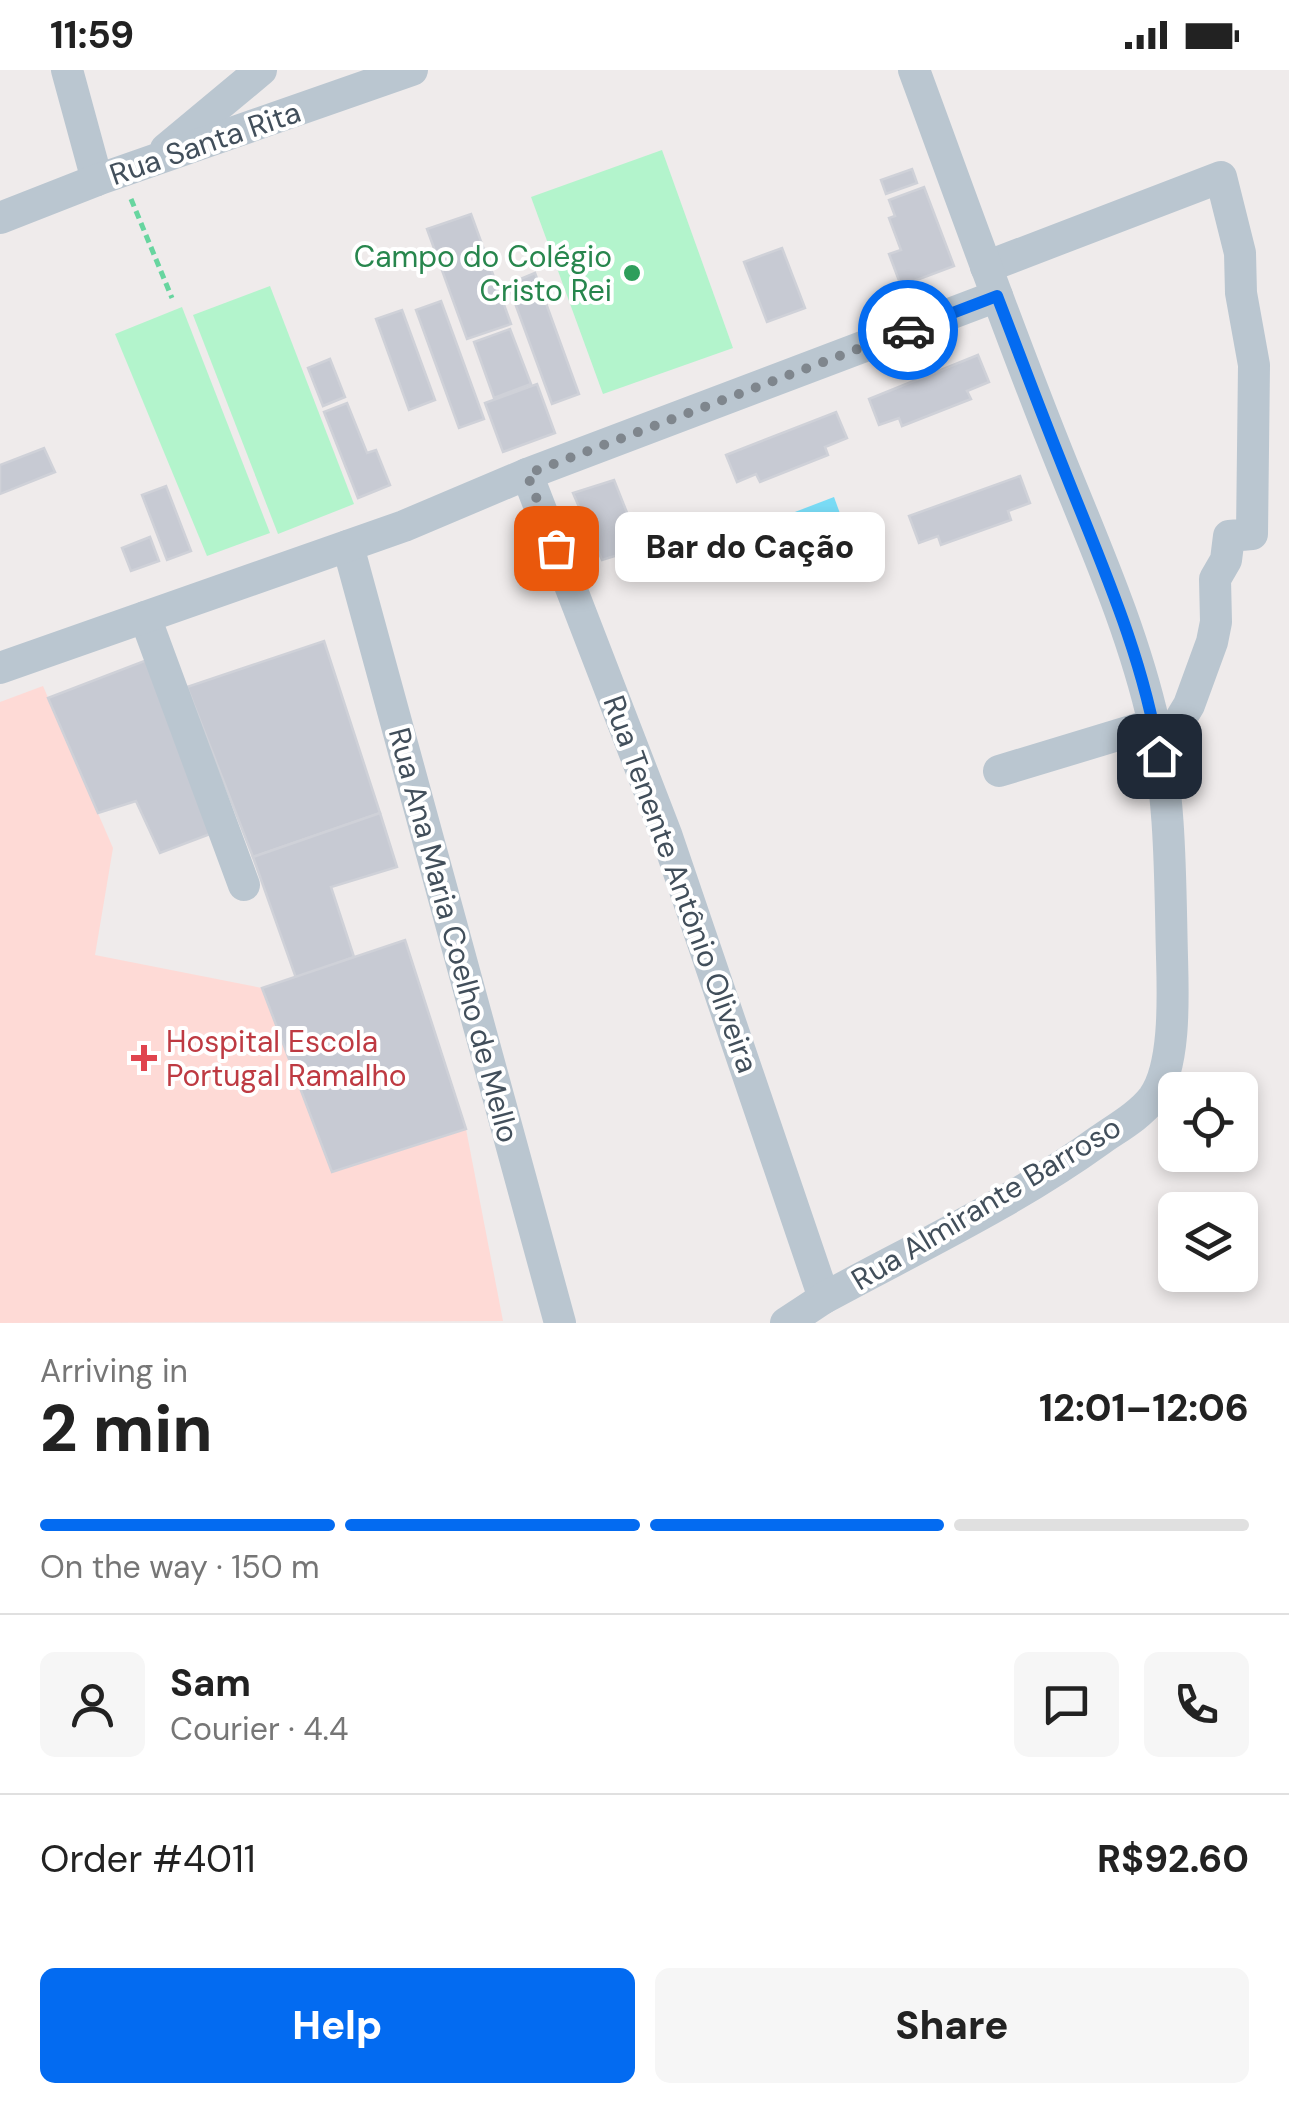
<!DOCTYPE html>
<meta charset="utf-8">
<style>
body{margin:0;font-family:"DM Sans",sans-serif;background:#f6f6f6;color:#222;height:100vh;display:flex;flex-direction:column;font-size:38px;white-space:nowrap}
*{box-sizing:border-box;margin:0}
p{font-size:32px;color:#767676}
.icon{flex:none;width:55px;height:55px;fill:none;stroke:currentColor;stroke-width:2;stroke-linecap:round;stroke-linejoin:round}
.map{position:relative;height:1253px;overflow:hidden}
.sheet{display:flex;flex-direction:column;background:#fff;flex:1}
.sheet>*{flex:none}
.controls{position:absolute;left:1158px;top:1002px;display:grid;gap:20px}
.controls a{display:grid;place-items:center;width:100px;height:100px;border-radius:15px;background:#fff;box-shadow:0 5px 15px #0003;font-size:50px}
.pin{position:absolute;display:grid;place-items:center;width:85px;height:85px;color:#fff;margin:-42px;border-radius:20px;box-shadow:0 5px 15px #0006}
.courier{position:absolute;display:grid;place-items:center;width:100px;height:100px;margin:-50px;border:8px solid #036bf1;border-radius:50%;background:#fff;color:#222;box-shadow:0 2px 12px #0007}
.bubble{position:absolute;height:70px;border-radius:15px;background:#fff;box-shadow:0 5px 15px #0003;font-size:32px;font-weight:800;line-height:70px;text-align:center}
.overview em{font-style:normal;font-weight:800}
.overview div{display:flex;flex-direction:column-reverse}
.overview{display:flex;align-items:center;justify-content:space-between;height:170px;padding:0 40px}
h1{font-size:65px;font-weight:800;line-height:75px}
.bar{display:grid;grid-template-columns:repeat(4,1fr);gap:15px 10px;align-content:center;height:120px;padding:0 40px}
.bar i{height:12px;border-radius:8px;background:#e0e0e0}
.bar .selected{background:#036bf1}
.bar p{grid-column:span 4}
.line{display:flex;align-items:center;gap:25px;padding:0 40px;border-top:2px solid #e0e0e0}
.line div{flex:1}
.round{display:grid;place-items:center;flex:none;width:105px;height:105px;border-radius:15px;background:#f6f6f6}
.primary-button{display:flex;gap:20px;margin-top:auto;padding:20px 40px}
.primary-button a{flex:1;height:115px;border-radius:15px;background:#036bf1;color:#fff;font-size:40px;font-weight:800;line-height:115px;text-align:center}
.primary-button a+a{background:#f6f6f6;color:#222}
.status{display:flex;justify-content:space-between;align-items:center;height:70px;padding:0 50px;background:#fff;direction:ltr}
.status svg{height:28px;fill:currentColor}
.map>svg:first-child{display:block}
.medical{fill:#fedad6}
.green{fill:#b3f4cc}
.water{fill:#7adcf6}
.building{fill:#c7cad3;stroke:#cfd1d8;stroke-width:2.5}
.lines{fill:none;stroke-linecap:round;stroke-linejoin:round}
.path{stroke:#67d59f;stroke-width:5;stroke-dasharray:8 5;stroke-linecap:butt}
.minor{stroke:#bac6d0;stroke-width:32}
.done{stroke:#7f868d;stroke-width:10;stroke-dasharray:0 18}
.route{stroke:#036bf1;stroke-width:12}
.leisure-dot{fill:#2e9e5b;stroke:#fff;stroke-width:4}
.health-dot{fill:#e0444e;stroke:#fff;stroke-width:4}
.labels{text-anchor:middle;dominant-baseline:central;stroke-width:8;stroke-linejoin:round;paint-order:stroke}
.street-label{font-size:30px;fill:#424f5b;stroke:#fff}
.leisure-label{font-size:30px;fill:#27864d;stroke:#fff;text-anchor:end}
.health-label{font-size:30px;fill:#be3a42;stroke:#fff;text-anchor:start}
</style>
<div class="status"><b>11:59</b><svg viewBox="0 0 49 12"><path d="M0 12V9h3v3zM5 12V6h3v6zM10 12V3h3v9zM15 12V0h3v12zM26 1h20v11H26zM47 4h2v5h-2z"/></svg></div>
<div class="map">
<svg width="1289" height="1253" viewBox="0 0 1289 1253">
<rect width="100%" height="100%" fill="#efebeb"/>
<polygon class="medical" points="43,616 113,778 95,885 262,918 332,1102 466,1059 503,1251 0,1253 0,632"/>
<g class="green">
<polygon points="662,80 733,278 603,324 531,127"/>
<polygon points="270,216 354,434 278,464 193,245"/>
<polygon points="182,237 270,463 207,486 115,264"/>
</g>
<polygon class="water" points="834,427 842,449 796,467 787,445"/>
<g class="building">
<polygon points="912,99 917,113 886,124 881,110"/>
<polygon points="924,117 954,196 901,216 889,184 901,180 889,148 895,146 889,130"/>
<polygon points="471,144 511,254 467,269 427,159"/>
<polygon points="782,178 805,238 767,252 744,192"/>
<polygon points="535,203 579,324 552,334 508,214"/>
<polygon points="441,231 484,349 459,358 416,240"/>
<polygon points="402,240 435,330 409,340 376,249"/>
<polygon points="510,259 531,314 494,328 474,272"/>
<polygon points="978,285 989,312 967,321 971,329 902,356 899,348 879,355 869,329"/>
<polygon points="330,289 345,327 323,336 308,298"/>
<polygon points="537,314 555,363 503,382 485,333"/>
<polygon points="347,333 367,383 376,380 390,415 358,428 324,342"/>
<polygon points="836,342 847,368 825,377 828,385 760,412 756,404 737,412 726,385"/>
<polygon points="44,378 55,402 0,424 0,395"/>
<polygon points="1020,406 1030,433 1008,441 1011,450 941,475 938,466 919,473 909,446"/>
<polygon points="614,410 641,478 602,490 573,423"/>
<polygon points="166,416 191,481 167,490 142,425"/>
<polygon points="150,467 159,491 131,501 122,478"/>
<polygon points="324,571 380,743 253,787 187,617"/>
<polygon points="152,588 218,761 160,783 136,731 98,743 48,628"/>
<polygon points="380,743 397,797 331,817 354,887 296,908 253,787"/>
<polygon points="405,870 466,1059 332,1102 262,918"/>
</g>
<g class="lines">
<polyline class="path" points="131,129 172,228"/>
<g class="minor">
<polyline points="67,0 97,110"/>
<polyline points="166,79 261,0"/>
<polyline points="0,148 97,110 412,0"/>
<polyline points="986,197 1221,107 1240,183 1241,223 1254,295 1252,464 1229,466 1226,490 1215,509 1216,552 1212,572 1189,635 1159,685"/>
<polyline points="527,404 666,764 824,1228"/>
<polyline points="348,476 560,1253"/>
<polyline points="145,547 244,815"/>
<polyline points="0,598 404,456 527,404 997,226"/>
<polyline points="999,701 1154,654"/>
<path d="M786,1253L824,1228C916,1178 1014,1132 1100,1070C1117,1058 1139,1046 1153,1028C1176,997 1173,925 1172,887C1170,810 1171,729 1154,654C1134,565 1097,481 1063,397C1010,266 963,133 914,0"/>
</g>
</g>
<g class="lines">
<polyline class="done" points="556,478 527,404 908,260"/>
<path class="route" d="M908,260L997,226C1019,283 1040,340 1063,397C1100,491 1143,585 1159,686"/>
</g>
<circle class="leisure-dot" cx="632" cy="203" r="10"/>
<path class="health-dot" d="M139 973h10v10h10v10h-10v10h-10v-10h-10v-10h10z"/>
<g class="labels">
<g class="street-label">
<text transform="translate(205 73) rotate(-19)">Rua Santa Rita</text>
<text transform="translate(681 814) rotate(70)">Rua Tenente Antônio Oliveira</text>
<text transform="translate(454 865) rotate(75)">Rua Ana Maria Coelho de Mello</text>
<text transform="translate(986 1133) rotate(-31)">Rua Almirante Barroso</text>
</g>
<g class="leisure-label">
<text x="612" y="186">Campo do Colégio<tspan x="612" dy="34">Cristo Rei</tspan></text>
</g>
<g class="health-label">
<text x="166" y="971">Hospital Escola<tspan x="166" dy="34">Portugal Ramalho</tspan></text>
</g>
</g>
</svg>
<div class="controls">
<a><svg class="icon" aria-label="locate" viewBox="0 0 24 24"><circle cx="12" cy="12" r="6"/><path d="M12 2v4M12 18v4M2 12h4M18 12h4"/></svg></a>
<a><svg class="icon" aria-label="layers" viewBox="0 0 24 24"><path d="M12 4l9 5-9 5-9-5zM3 14l9 5 9-5"/></svg></a>
</div>
<div class="pin" style="left:556px;top:478px;background:#ea580c"><svg class="icon" aria-label="bag" viewBox="0 0 24 24"><path d="M5 8h14l-1 12H6zM9 8a3 3 0 0 1 6 0"/></svg></div>
<div class="pin" style="left:1159px;top:686px;background:#1f2937"><svg class="icon" aria-label="home" viewBox="0 0 24 24"><path d="M3 11l9-7 9 7M6 9v11h12V9"/></svg></div>
<div class="courier" style="left:908px;top:260px"><svg class="icon" aria-label="car" viewBox="0 0 24 24"><path d="M5 17H2v-5l4-1 3-4h7l3 4 3 1v5h-3M9 17h6M6 11h13"/><circle cx="7" cy="17" r="2"/><circle cx="17" cy="17" r="2"/></svg></div>
<div class="bubble" style="left:615px;top:442px;width:270px">Bar do Cação</div>
</div>
<section class="sheet">
<div class="overview"><div><h1>2 min</h1><p>Arriving in</p></div><em>12:01–12:06</em></div>
<div class="bar"><i class="selected"></i><i class="selected"></i><i class="selected"></i><i></i><p>On the way · 150 m</p></div>
<div class="line" style="height:180px"><a class="round"><svg class="icon" aria-label="person" viewBox="0 0 24 24"><circle cx="12" cy="8" r="4"/><path d="M4 21q1-7 8-7t8 7"/></svg></a><div><b>Sam</b><p>Courier · 4.4</p></div><a class="round"><svg class="icon" aria-label="chat" viewBox="0 0 24 24"><path d="M4 5h16v11H9l-5 4z"/></svg></a><a class="round"><svg class="icon" aria-label="phone" viewBox="0 0 24 24"><path d="M5 4h4l2 5-3 2q2 4 5 5l2-3 5 2v4C11 20 4 13 5 4z"/></svg></a></div>
<div class="line" style="height:130px"><div>Order #4011</div><b>R$92.60</b></div>
<div class="primary-button"><a>Help</a><a>Share</a></div>
</section>
